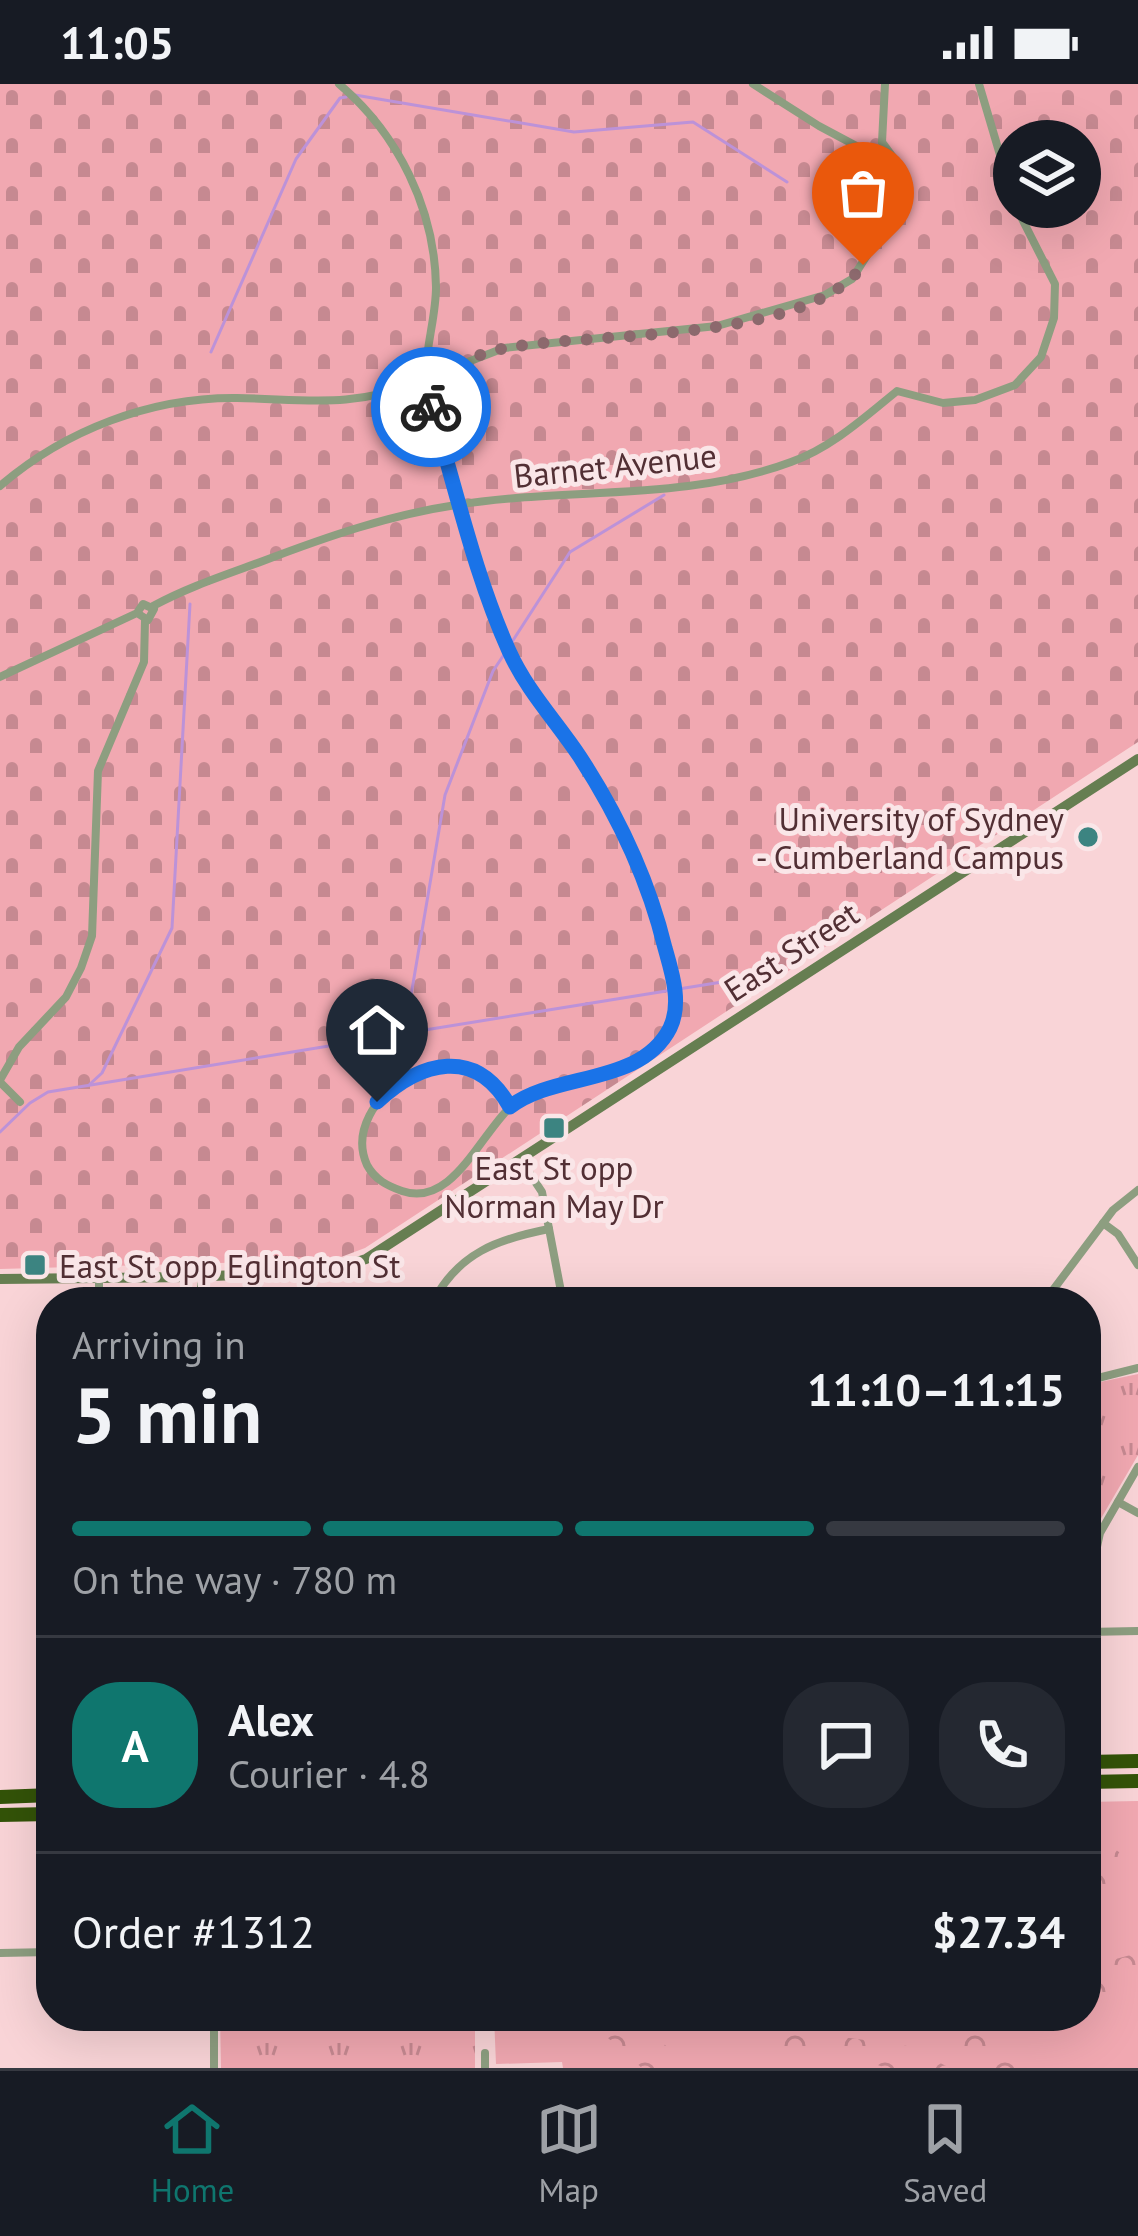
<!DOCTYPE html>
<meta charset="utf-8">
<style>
body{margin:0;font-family:"PT Sans",sans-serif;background:#242831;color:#f1f3f6;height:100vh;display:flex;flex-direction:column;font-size:45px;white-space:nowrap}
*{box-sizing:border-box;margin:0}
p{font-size:39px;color:#9ea1a6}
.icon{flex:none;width:66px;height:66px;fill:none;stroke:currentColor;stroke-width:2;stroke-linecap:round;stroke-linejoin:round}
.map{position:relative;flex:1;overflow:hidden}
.side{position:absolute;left:36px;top:1203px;width:1065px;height:744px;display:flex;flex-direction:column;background:#171b24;border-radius:48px;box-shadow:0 12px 48px #0002}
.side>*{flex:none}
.controls{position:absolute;left:993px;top:36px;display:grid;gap:24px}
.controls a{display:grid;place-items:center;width:108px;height:108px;border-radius:50%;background:#171b24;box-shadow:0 12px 48px #0002;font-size:60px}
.pin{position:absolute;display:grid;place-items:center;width:102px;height:102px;color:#fff;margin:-123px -51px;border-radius:50% 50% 50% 0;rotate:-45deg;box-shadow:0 0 12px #0007}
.pin .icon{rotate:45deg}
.courier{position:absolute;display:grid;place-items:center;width:120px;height:120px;margin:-60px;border:9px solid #1a73e8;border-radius:50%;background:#fff;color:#222;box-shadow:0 3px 15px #0007}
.overview em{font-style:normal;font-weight:700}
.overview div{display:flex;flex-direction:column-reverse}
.overview{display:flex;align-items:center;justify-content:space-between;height:204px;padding:0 36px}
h1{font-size:78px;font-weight:700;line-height:90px}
.bar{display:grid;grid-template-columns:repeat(4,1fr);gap:18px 12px;align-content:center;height:144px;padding:0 36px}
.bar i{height:15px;border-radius:9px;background:#363941}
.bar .on{background:#0f766e}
.bar p{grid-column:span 4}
.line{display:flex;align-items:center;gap:30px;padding:0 36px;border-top:3px solid #363941}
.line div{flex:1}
.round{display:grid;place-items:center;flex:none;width:126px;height:126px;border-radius:48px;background:#242831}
.status{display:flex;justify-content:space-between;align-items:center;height:84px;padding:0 60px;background:#171b24;direction:ltr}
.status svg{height:33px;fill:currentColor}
.tabs{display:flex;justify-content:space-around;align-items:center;height:168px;border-top:3px solid #363941;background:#171b24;font-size:33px;color:#9ea1a6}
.tabs a{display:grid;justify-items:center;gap:6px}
.tabs .on{color:#0f766e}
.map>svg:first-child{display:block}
.grass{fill:#f1a8b1}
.forest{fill:url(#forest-crowns)}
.cemetery{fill:url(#cemetery-stones);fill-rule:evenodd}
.park{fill:url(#park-tufts)}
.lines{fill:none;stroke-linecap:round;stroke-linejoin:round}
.stream{stroke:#bc92d8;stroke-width:3}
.street{stroke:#8d9e80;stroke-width:8}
.secondary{stroke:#667e51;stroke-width:10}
.highway{stroke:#335308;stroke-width:14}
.done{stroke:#8c696d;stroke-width:12;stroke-dasharray:0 21.6}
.route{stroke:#1a73e8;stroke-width:15}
.poi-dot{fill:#3c8481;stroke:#fae6e8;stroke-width:4.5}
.labels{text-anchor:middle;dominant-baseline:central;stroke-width:10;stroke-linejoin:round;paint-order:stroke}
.street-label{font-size:33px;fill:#522f34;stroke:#fae6e8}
.poi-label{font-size:33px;fill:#522f34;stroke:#fae6e8;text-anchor:end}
</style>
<div class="status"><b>11:05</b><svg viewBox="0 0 49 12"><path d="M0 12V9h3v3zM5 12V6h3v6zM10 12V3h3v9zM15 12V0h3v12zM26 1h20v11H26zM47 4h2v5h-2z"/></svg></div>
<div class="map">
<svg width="1138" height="1984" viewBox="0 0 1138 1984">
<defs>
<pattern id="forest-crowns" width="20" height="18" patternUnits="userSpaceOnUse" patternTransform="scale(3)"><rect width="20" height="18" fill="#f1a8b1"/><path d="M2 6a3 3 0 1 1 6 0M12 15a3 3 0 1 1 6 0" fill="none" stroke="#c68991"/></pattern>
<pattern id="cemetery-stones" width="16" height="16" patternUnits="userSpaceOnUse" patternTransform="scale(3)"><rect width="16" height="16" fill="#f1a8b1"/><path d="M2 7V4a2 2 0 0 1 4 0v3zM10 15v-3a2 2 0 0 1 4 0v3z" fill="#c68991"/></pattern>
<pattern id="park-tufts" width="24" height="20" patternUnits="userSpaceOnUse" patternTransform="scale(3)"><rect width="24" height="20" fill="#f1a8b1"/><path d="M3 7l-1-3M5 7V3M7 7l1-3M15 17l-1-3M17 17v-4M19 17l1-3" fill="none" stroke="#c68991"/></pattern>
</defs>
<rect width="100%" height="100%" fill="#f9d4d7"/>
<polygon class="grass" points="1138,1717 1138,1984 563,1984 562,1978 496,1980 494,1932 1086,1932 1086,1718"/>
<g class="forest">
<polygon points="1098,1759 1112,1763 1134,1779 1138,1805 1120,1816 1086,1820 1086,1761"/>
<path d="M1138,1869V1897L1124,1899C1117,1908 1109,1923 1100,1930C1083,1943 1051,1942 1034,1932H1086V1883Z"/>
<polygon points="583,1932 632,1932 691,1984 642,1984"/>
<polygon points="709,1932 769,1932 814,1949 907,1962 950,1984 886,1984 864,1976 768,1962"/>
<path d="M910,1932H954L1033,1984H962L968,1976C957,1954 932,1940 910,1932Z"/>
</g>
<path class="cemetery" d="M0,0H1138V658L365,1164L333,1176L0,1185ZM1014,57H1080V123H1014Z"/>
<g class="park">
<polygon points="1138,1290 1138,1371 1096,1443 1086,1447 1086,1301"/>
<polygon points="220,1932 475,1932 475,1984 221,1984"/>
</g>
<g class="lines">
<g class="stream">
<polyline points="355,11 574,48 693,38 787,98"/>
<polyline points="211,268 296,75 340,14 346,13"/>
<polyline points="510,561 570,468 664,411"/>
<polyline points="400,950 753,893"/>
<polyline points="90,1000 102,989 172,844 190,520"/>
<polyline points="0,1048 30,1019 48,1008 396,951 406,941 445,711 493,587 505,569"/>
</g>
<g class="street">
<path d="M339,0C398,50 435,125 436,203C436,231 427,258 426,286"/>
<polyline points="753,0 819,42 864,66"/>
<polyline points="979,0 1014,118"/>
<polyline points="882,58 885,0"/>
<polyline points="864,66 865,80 881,87"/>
<polyline points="882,87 893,73 882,58"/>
<polyline points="434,291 504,264 717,242 825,211 852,195 869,168 882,87"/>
<path d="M427,304C435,342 449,380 460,417C477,476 490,535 519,589C536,618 559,642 578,670C619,730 648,796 666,867C688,956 657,976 575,997C558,1001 538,1004 523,1013C484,1036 457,1126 402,1107C388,1102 375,1096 367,1081C337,1015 459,933 510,1023"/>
<path d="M0,402C65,346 151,313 237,314C305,315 351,325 418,298"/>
<path d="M153,522C188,503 225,491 263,477C326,453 389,431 456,421C567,403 684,418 791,378C831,364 865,333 897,307L943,319L975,316L1015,301L1041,273L1054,234L1055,200L1016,123"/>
<polyline points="0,593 137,529 143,520 154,525 148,536 137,529"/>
<polyline points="0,996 19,963 66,913 81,884 92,852 98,687 144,578 145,537"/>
<polyline points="0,998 20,1018"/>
<polyline points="520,1075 542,1108 563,1218"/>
<polyline points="1103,1139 1118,1150 1138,1181"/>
<polyline points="99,1193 99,1218"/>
<path d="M433,1218C458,1169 498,1155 549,1145"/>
<polyline points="528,1218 562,1211"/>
<polyline points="1044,1218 1113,1126 1138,1106"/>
<polyline points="1086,1297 1138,1284"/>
<polyline points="1118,1418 1138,1429"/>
<polyline points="1086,1548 1138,1547"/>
<polyline points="1094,1698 1092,1486 1100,1449 1138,1383"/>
<polyline points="0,1869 51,1868"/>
<polyline points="214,1932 214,1984"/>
<polyline points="485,1969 485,1984"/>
</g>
<g class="secondary">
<polyline points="193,1193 202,1184 210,1192 326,1188 366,1175 1138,675"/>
<polyline points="0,1195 193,1193"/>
<polyline points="202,1201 202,1218"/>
</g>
<g class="highway">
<polyline points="1086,1678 1138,1677"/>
<polyline points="1086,1698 1138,1697"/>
<polyline points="0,1713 51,1711"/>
<polyline points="0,1731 51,1730"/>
</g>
</g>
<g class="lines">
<path class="done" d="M431,323L427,304L434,299V291C459,279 485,267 512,263C600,248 808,258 863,181"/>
<path class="route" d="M377,1018C421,977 476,962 510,1023C554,988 641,1002 670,944C682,919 672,889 665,864C648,794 619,733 580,673C556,637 527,607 509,567C474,489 456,404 431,323"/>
</g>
<g class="poi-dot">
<circle cx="1088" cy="753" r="12"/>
<rect x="542" y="1032" width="24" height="24" rx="6"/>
<rect x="23" y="1169" width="24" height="24" rx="6"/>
</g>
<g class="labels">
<g class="street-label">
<text transform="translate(615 381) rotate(-6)">Barnet Avenue</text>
<text transform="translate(791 867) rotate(-33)">East Street</text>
</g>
<g class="poi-label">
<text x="1064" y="734">University of Sydney<tspan x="1064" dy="38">- Cumberland Campus</tspan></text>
<text x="554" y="1083" text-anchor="middle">East St opp<tspan x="554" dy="38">Norman May Dr</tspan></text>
<text x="59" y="1181" text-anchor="start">East St opp Eglington St</text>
</g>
</g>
</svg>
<div class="controls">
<a><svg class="icon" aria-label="layers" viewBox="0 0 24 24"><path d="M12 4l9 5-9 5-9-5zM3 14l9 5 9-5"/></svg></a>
</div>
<div class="pin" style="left:863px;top:181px;background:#ea580c"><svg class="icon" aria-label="bag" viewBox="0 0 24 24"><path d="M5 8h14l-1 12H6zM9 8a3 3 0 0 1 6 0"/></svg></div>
<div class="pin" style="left:377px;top:1018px;background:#1f2937"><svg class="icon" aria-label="home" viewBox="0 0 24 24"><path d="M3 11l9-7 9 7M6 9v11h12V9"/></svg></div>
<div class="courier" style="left:431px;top:323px"><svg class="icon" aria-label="bike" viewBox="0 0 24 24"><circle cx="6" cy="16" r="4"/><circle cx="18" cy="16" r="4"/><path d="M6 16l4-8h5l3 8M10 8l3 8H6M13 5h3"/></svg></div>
<section class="side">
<div class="overview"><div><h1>5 min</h1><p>Arriving in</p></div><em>11:10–11:15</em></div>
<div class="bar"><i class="on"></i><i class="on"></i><i class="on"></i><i></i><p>On the way · 780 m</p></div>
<div class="line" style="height:216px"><b class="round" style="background:#0f766e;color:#fff">A</b><div><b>Alex</b><p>Courier · 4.8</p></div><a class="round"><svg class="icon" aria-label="chat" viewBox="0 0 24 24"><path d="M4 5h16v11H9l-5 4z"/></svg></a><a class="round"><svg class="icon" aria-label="phone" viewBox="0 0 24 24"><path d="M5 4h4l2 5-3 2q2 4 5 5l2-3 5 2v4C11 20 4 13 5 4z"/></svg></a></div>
<div class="line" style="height:156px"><div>Order #1312</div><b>$27.34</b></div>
</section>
</div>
<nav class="tabs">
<a class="on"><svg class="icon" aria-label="home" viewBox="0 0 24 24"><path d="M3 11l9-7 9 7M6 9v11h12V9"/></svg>Home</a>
<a><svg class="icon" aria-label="map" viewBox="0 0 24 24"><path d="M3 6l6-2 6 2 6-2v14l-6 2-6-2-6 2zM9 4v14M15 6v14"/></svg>Map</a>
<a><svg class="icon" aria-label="saved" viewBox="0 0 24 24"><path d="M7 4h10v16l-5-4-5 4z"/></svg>Saved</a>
</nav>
